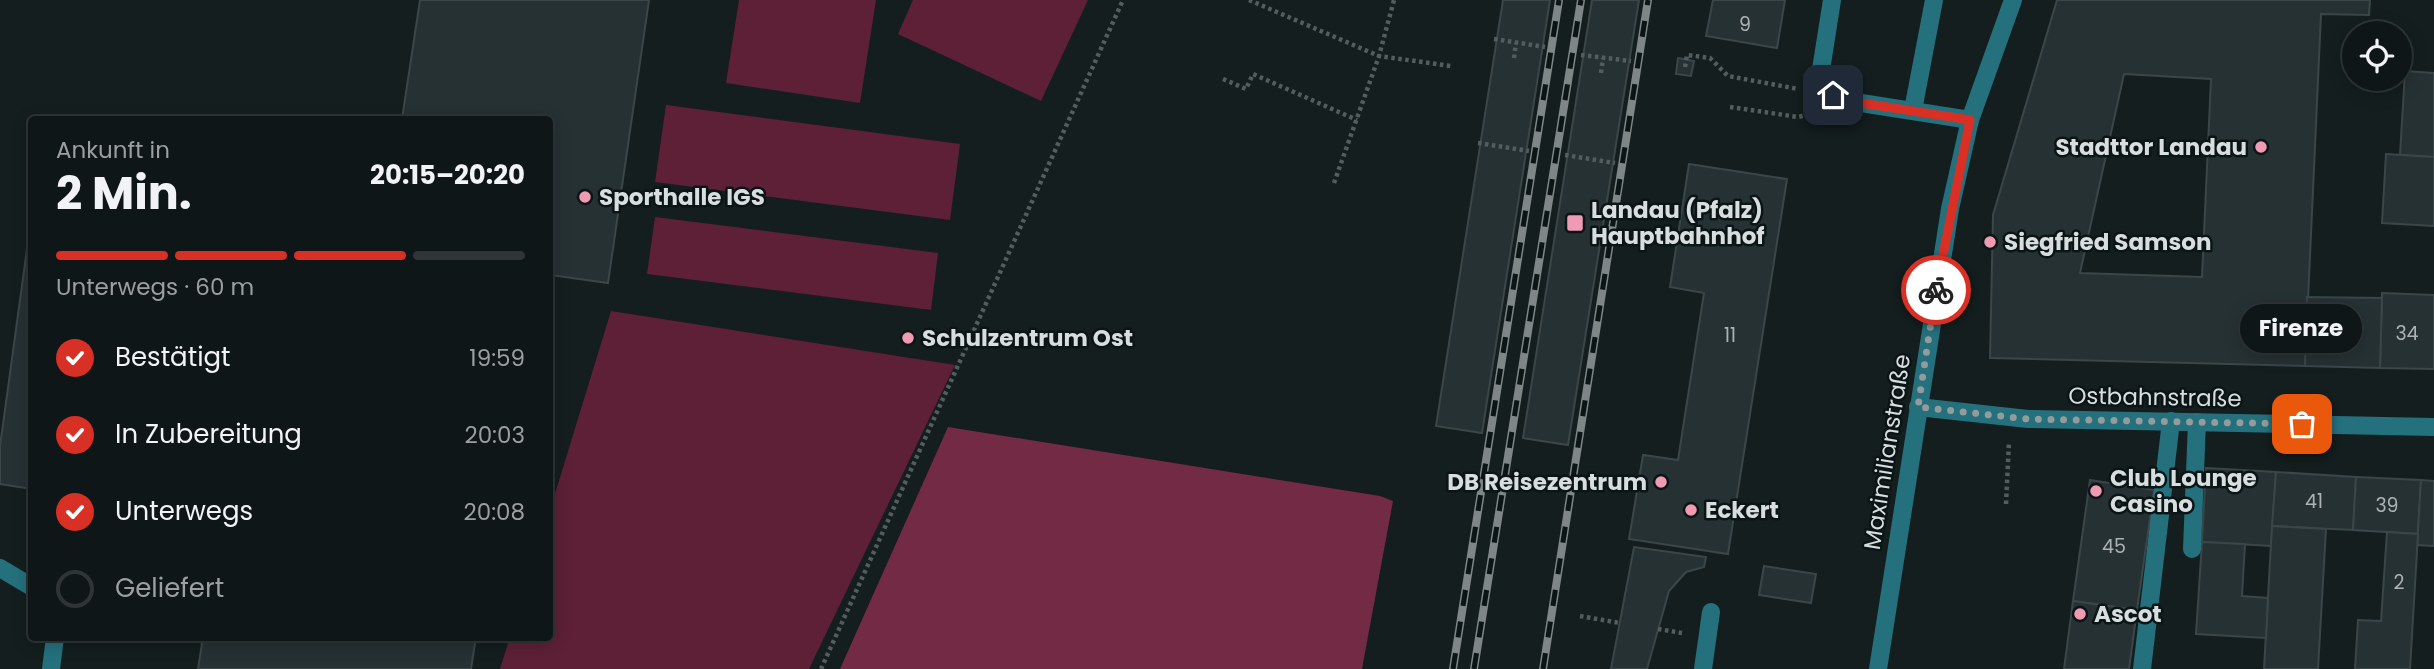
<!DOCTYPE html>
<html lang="de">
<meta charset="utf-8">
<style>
body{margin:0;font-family:Poppins,sans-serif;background:#181f20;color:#f1f3f6;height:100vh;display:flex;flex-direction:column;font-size:26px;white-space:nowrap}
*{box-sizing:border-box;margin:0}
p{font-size:23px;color:#9b9fa1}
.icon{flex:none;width:38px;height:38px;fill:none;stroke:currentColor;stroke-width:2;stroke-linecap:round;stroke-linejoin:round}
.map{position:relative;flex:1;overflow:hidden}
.sheet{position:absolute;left:28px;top:116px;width:525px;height:525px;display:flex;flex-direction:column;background:#0f1617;border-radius:7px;box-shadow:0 4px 18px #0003,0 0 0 2px #2f3536}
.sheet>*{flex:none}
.controls{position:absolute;left:2342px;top:21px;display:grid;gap:14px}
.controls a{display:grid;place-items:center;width:70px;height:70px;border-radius:50%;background:#0f1617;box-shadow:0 4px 18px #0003,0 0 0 2px #2f3536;font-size:35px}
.pin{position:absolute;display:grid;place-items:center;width:60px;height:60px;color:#fff;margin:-30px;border-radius:14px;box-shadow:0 4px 10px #0006}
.courier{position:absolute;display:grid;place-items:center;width:70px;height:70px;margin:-35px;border:5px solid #d93025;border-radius:50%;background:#fff;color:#222;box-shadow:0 2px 9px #0007}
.bubble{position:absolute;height:49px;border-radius:24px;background:#0f1617;box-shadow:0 4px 18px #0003,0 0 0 2px #2f3536;font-size:23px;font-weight:700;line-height:49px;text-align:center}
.headline em{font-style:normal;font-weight:700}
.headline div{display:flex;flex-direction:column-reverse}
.headline{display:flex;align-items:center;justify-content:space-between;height:119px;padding:0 28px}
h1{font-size:46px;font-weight:700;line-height:52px}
.bar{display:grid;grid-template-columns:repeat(4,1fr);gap:10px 7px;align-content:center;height:84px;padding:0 28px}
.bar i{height:9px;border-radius:5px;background:#2f3536}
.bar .on{background:#d93025}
.bar p{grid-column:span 4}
ol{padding:0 28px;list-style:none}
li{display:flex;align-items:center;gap:21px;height:77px}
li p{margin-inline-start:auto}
li .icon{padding:7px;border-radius:50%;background:#d93025;color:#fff;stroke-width:4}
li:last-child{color:#9b9fa1}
li i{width:38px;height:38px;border:4px solid #2f3536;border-radius:50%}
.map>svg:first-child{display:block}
.green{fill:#5d2036}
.forest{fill:#732a44}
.building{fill:#263133;stroke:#3b4648;stroke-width:2;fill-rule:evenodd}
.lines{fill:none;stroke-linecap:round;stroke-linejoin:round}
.path{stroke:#545d5e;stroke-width:4.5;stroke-dasharray:3.5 3.5;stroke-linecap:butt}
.minor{stroke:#24717d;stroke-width:18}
.rail-casing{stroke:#7e8687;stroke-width:8}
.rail{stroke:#0b1516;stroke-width:5;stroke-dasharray:16;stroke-linecap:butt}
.done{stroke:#939b9c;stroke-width:7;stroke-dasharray:0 12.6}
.route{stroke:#d93025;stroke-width:9}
.poi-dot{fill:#f19ab3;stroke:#0b1516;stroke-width:2.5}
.labels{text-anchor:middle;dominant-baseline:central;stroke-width:5;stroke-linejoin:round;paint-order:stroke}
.number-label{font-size:19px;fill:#acb3b4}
.poi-label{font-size:23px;font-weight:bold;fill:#d8dedf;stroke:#0b1516;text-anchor:start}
.street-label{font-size:23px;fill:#d8dedf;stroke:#0b1516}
</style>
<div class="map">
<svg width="2434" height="669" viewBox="0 0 2434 669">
<rect width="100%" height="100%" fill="#141e1f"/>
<g class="green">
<polygon points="739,0 876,0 860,103 726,83"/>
<polygon points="913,0 1088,0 1041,101 898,34"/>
<polygon points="666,105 960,144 950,220 655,182"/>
<polygon points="655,217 938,253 931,310 647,274"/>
<polygon points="611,311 955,365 809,669 500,669 510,637 550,637 550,510"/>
</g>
<polygon class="forest" points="948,427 1380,496 1393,501 1362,669 840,669"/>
<g class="building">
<polygon points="420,0 649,0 608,283 550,275 550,119 402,119"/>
<polygon points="1503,0 1550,0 1482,433 1436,426"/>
<polygon points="1592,0 1639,0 1568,445 1523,438"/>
<polygon points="1713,0 1785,0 1777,48 1706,36"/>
<path d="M2057,0H2370L2369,15L2321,14L2305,366L1990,358L1993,215ZM2124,74L2211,79L2202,277L2080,273Z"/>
<polygon points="1678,58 1694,61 1691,76 1676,74"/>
<polygon points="2405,71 2434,73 2434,157 2400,155"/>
<polygon points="2386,154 2434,157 2434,226 2382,223"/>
<polygon points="1689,164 1787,179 1728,554 1629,539 1643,455 1678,460 1704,293 1670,287"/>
<polygon points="30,227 32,227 32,489 0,484 0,446"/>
<polygon points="2382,293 2434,295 2434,369 2380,368"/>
<polygon points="2307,297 2382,298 2380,368 2305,366"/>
<polygon points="2206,468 2276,472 2271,546 2202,542"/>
<polygon points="2276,472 2356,477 2353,530 2272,526"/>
<polygon points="2356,477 2421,480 2418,534 2353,530"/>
<polygon points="2090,480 2154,490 2137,610 2073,601"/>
<polygon points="2421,480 2434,481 2434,546 2417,545"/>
<polygon points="2272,526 2326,529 2318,669 2264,669"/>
<polygon points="2387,532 2418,534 2410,669 2355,669 2358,620 2381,621"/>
<polygon points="2202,542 2245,544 2242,596 2268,598 2266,638 2196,634"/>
<polygon points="1634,547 1706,557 1704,567 1686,572 1669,591 1647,669 1611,669"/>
<polygon points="1764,566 1816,574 1811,603 1759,595"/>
<polygon points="2073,601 2137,610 2129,669 2064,669"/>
<polygon points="203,637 476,637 471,669 198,669"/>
</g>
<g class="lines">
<g class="path">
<polyline points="1249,0 1379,56 1451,66"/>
<polyline points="1494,39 1545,47"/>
<polyline points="1581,55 1631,61"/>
<polyline points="1514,58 1516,43"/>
<polyline points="1685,67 1687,55 1710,58 1728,76 1798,89"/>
<polyline points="1601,73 1603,58"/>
<polyline points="1223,79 1246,89 1253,74 1357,120"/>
<polyline points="1730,107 1798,117 1816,113"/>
<polyline points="1478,143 1529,151"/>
<polyline points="1565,155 1615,163"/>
<polyline points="1334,183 1379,56 1394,0"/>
<polyline points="2006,504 2009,442"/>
<polyline points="1580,616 1620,623"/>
<polyline points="1658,629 1682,633"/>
<polyline points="821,669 1123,0"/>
</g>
<g class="minor">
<polyline points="1832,0 1820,76 1826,88 1842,100 1970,120"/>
<polyline points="1913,110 1934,0"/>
<polyline points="1918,407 2028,419 2434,427"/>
<polyline points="2192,549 2197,422"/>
<polyline points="0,568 32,587"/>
<polyline points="51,669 55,637"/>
<polyline points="1703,669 1711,612"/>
<polyline points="1878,669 1950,209 1970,120 2013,0"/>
<polyline points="2142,669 2171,421"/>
</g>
<defs>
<g id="rail">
<polyline points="1453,669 1559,0"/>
<polyline points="1474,669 1581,0"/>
<polyline points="1543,669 1648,0"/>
</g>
</defs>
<use href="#rail" class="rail-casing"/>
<use href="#rail" class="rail"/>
</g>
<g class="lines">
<polyline class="done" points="1936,290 1918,407 2028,419 2302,424"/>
<polyline class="route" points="1833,95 1842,100 1970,120 1936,290"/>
</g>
<g class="poi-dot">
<circle cx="2261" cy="147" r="7"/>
<circle cx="585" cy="197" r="7"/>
<rect x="1566" y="214" width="18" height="18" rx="3.5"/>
<circle cx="1990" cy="242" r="7"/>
<circle cx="908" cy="338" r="7"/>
<circle cx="1661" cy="482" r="7"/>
<circle cx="2096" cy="491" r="7"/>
<circle cx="1691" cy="510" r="7"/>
<circle cx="2080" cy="614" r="7"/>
</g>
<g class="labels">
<g class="number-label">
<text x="1745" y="24">9</text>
<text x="2407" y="333">34</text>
<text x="1730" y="335">11</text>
<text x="2314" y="501">41</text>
<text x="2387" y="505">39</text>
<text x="2114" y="546">45</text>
<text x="2399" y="582">2</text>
</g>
<g class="poi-label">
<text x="2247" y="147" text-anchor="end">Stadttor Landau</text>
<text x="599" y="197">Sporthalle IGS</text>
<text x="1591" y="210">Landau (Pfalz)<tspan x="1591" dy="26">Hauptbahnhof</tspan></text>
<text x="2004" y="242">Siegfried Samson</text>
<text x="922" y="338">Schulzentrum Ost</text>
<text x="2110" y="478">Club Lounge<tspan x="2110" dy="26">Casino</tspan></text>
<text x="1647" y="482" text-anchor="end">DB Reisezentrum</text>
<text x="1705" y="510">Eckert</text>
<text x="2094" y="614">Ascot</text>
</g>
<g class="street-label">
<text transform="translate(2155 397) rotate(1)">Ostbahnstraße</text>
<text transform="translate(1887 452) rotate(-81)">Maximilianstraße</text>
</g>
</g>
</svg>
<div class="controls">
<a><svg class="icon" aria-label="locate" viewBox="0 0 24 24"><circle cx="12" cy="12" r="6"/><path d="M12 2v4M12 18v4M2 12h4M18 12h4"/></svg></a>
</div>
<div class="pin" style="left:2302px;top:424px;background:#ea580c"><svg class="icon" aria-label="bag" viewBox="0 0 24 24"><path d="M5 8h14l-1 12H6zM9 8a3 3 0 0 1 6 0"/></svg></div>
<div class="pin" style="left:1833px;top:95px;background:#1f2937"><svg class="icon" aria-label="home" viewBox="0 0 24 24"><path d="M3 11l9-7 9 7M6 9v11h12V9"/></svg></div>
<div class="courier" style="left:1936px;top:290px"><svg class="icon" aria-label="bike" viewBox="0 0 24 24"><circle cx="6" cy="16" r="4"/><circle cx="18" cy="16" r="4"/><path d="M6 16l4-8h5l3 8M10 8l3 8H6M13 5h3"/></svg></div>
<div class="bubble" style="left:2240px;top:304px;width:122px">Firenze</div>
<section class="sheet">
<div class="headline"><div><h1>2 Min.</h1><p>Ankunft in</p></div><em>20:15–20:20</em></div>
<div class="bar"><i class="on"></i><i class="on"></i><i class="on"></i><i></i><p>Unterwegs · 60 m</p></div>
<ol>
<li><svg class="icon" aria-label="check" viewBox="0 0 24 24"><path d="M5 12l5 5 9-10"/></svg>Bestätigt<p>19:59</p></li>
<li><svg class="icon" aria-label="check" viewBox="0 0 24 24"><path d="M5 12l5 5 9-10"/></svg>In Zubereitung<p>20:03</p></li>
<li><svg class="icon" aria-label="check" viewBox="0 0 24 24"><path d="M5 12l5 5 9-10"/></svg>Unterwegs<p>20:08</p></li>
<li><i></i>Geliefert</li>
</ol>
</section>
</div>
